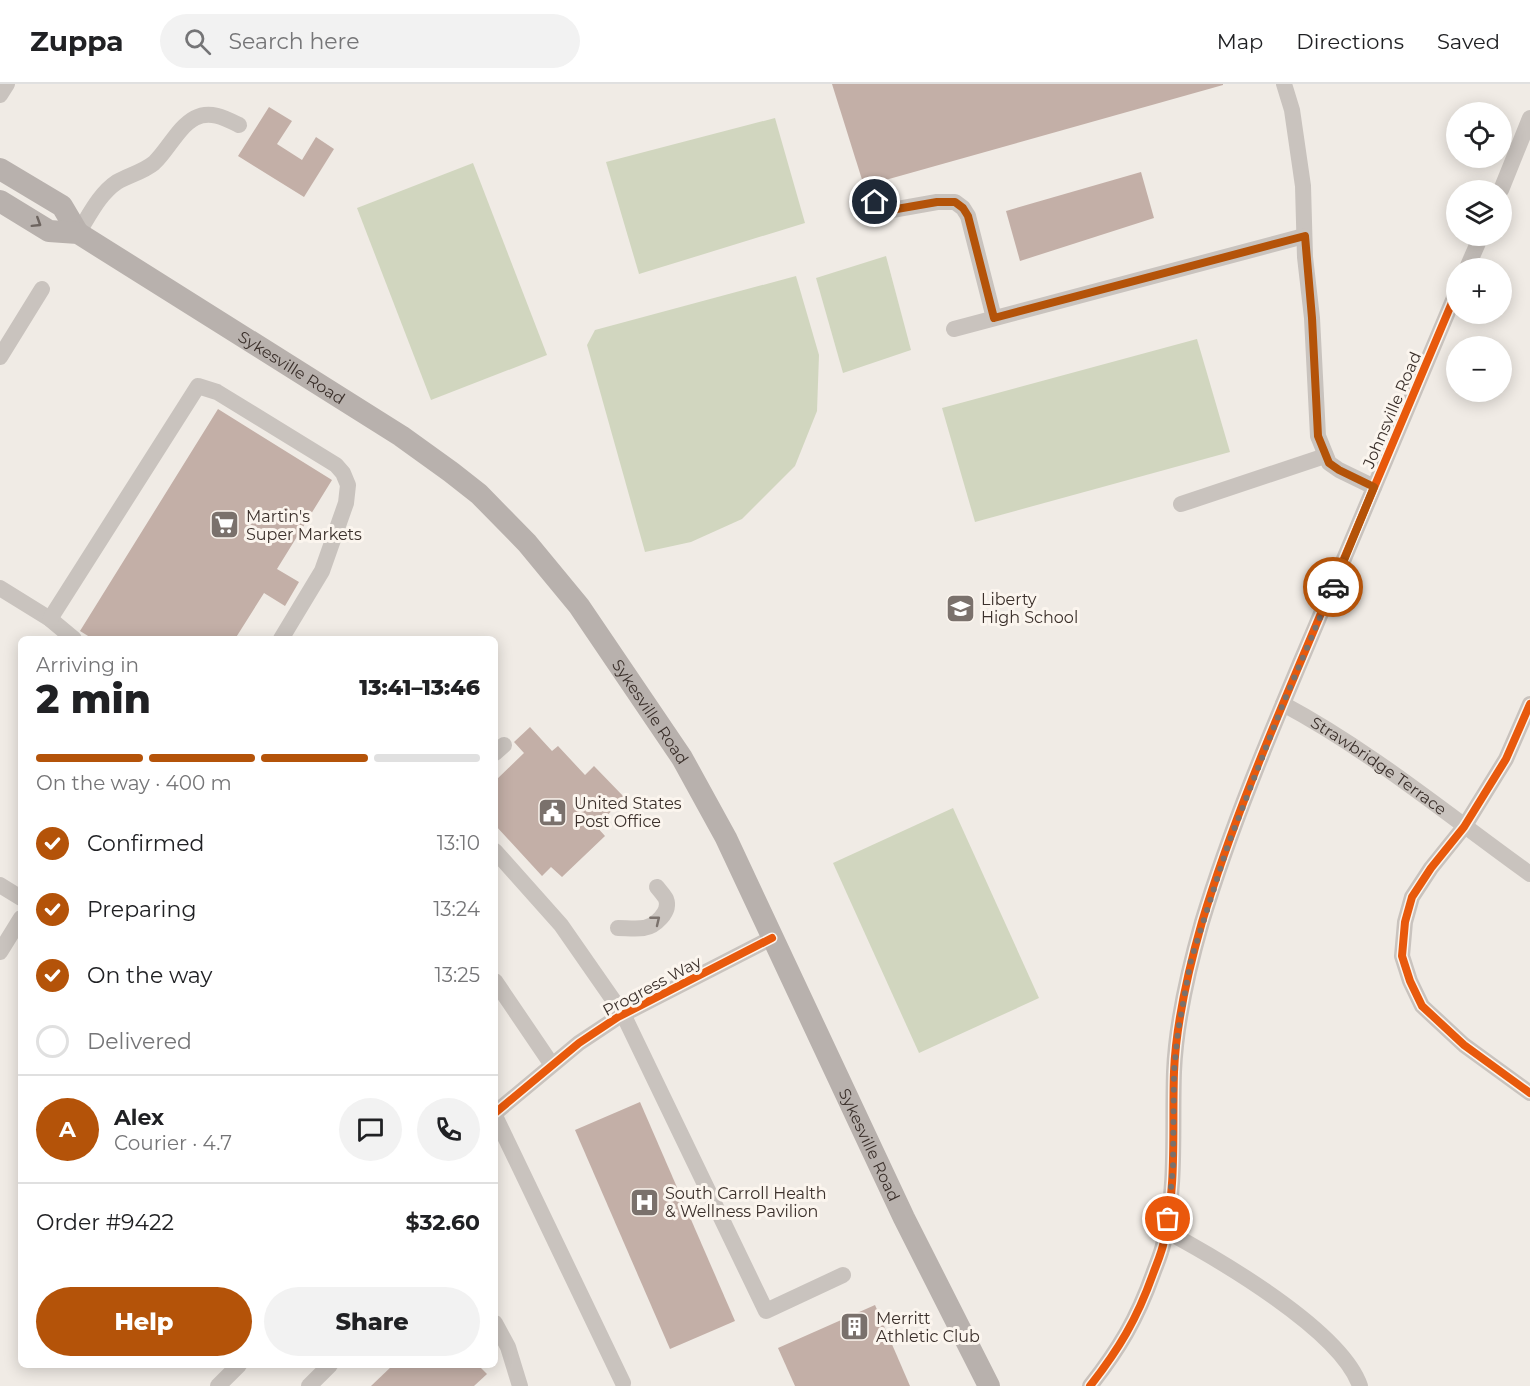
<!DOCTYPE html>
<meta charset="utf-8">
<style>
body{margin:0;font-family:Montserrat,sans-serif;background:#f2f2f2;color:#202124;height:100vh;display:flex;flex-direction:column;font-size:22px;white-space:nowrap}
*{box-sizing:border-box;margin:0}
p{font-size:20px;color:#757577}
.icon{flex:none;width:33px;height:33px;fill:none;stroke:currentColor;stroke-width:2;stroke-linecap:round;stroke-linejoin:round}
.map{position:relative;flex:1;overflow:hidden}
.side{position:absolute;left:18px;top:552px;width:480px;height:732px;display:flex;flex-direction:column;background:#fff;border-radius:9px;box-shadow:0 3px 15px #0003}
.side>*{flex:none}
.fabs{position:absolute;left:1446px;top:18px;display:grid;gap:12px}
.fabs a{display:grid;place-items:center;width:66px;height:66px;border-radius:50%;background:#fff;box-shadow:0 3px 15px #0003;font-size:30px}
.pin{position:absolute;display:grid;place-items:center;width:51px;height:51px;color:#fff;margin:-26px;border:3px solid #fff;border-radius:50%;box-shadow:0 2px 6px #0007}
.courier{position:absolute;display:grid;place-items:center;width:60px;height:60px;margin:-30px;border:4px solid #b45309;border-radius:50%;background:#fff;color:#222;box-shadow:0 2px 8px #0007}
.overview em{font-style:normal;font-weight:800}
.overview div{display:flex;flex-direction:column-reverse}
.overview{display:flex;align-items:center;justify-content:space-between;height:102px;padding:0 18px}
h1{font-size:39px;font-weight:800;line-height:45px}
.bar{display:grid;grid-template-columns:repeat(4,1fr);gap:9px 6px;align-content:center;height:72px;padding:0 18px}
.bar i{height:8px;border-radius:4px;background:#e0e0e0}
.bar .current{background:#b45309}
.bar p{grid-column:span 4}
.line{display:flex;align-items:center;gap:15px;padding:0 18px;border-top:2px solid #e0e0e0}
.line div{flex:1}
.round{display:grid;place-items:center;flex:none;width:63px;height:63px;border-radius:32px;background:#f2f2f2}
ol{padding:0 18px;list-style:none}
li{display:flex;align-items:center;gap:18px;height:66px}
li p{margin-inline-start:auto}
li .icon{padding:6px;border-radius:50%;background:#b45309;color:#fff;stroke-width:4}
li:last-child{color:#757577}
li i{width:33px;height:33px;border:3px solid #e0e0e0;border-radius:50%}
.cta{display:flex;gap:12px;margin-top:auto;padding:12px 18px}
.cta a{flex:1;height:69px;border-radius:36px;background:#b45309;color:#fff;font-size:24px;font-weight:800;line-height:69px;text-align:center}
.cta a+a{background:#f2f2f2;color:#202124}
header{display:flex;align-items:center;gap:36px;box-sizing:border-box;height:84px;padding:0 30px;background:#fff;border-bottom:2px solid #e0e0e0}
header strong{font-size:28px}
nav{display:flex;gap:33px;margin-inline-start:auto;font-size:21px}
.search{width:420px;height:54px;background:#f2f2f2;display:flex;align-items:center;gap:15px;box-sizing:border-box;padding:0 21px;border-radius:33px;color:#757577;font-size:22px}
.map>svg:first-child{display:block}
.green{fill:#d1d6bf}
.building{fill:#c3afa7}
.lines{fill:none;stroke-linecap:round;stroke-linejoin:round}
.minor{stroke:#c9c3be;stroke-width:16}
.major{stroke:#b8b1ad;stroke-width:22}
.cycleway-casing{stroke:#fbf5ee;stroke-width:11}
.cycleway{stroke:#e8590c;stroke-width:8}
.oneway{stroke:#6d645f}
.oneway2{stroke:#7b726d}
.done{stroke:#7a716c;stroke-width:6;stroke-dasharray:0 10.8}
.route{stroke:#b45309;stroke-width:8}
.labels{text-anchor:middle;dominant-baseline:central;stroke-width:6;stroke-linejoin:round;paint-order:stroke}
.street-label{font-size:16px;fill:#3b302b;stroke:#fbf5ee}
.poi-label{font-size:16px;fill:#3b302b;stroke:#fbf5ee;text-anchor:start}
</style>
<header>
<strong>Zuppa</strong>
<div class="search"><svg class="icon" aria-label="search" viewBox="0 0 24 24"><circle cx="10" cy="10" r="6"/><path d="M15 15l6 6"/></svg>Search here</div>
<nav><a>Map</a><a>Directions</a><a>Saved</a></nav>
</header>
<div class="map">
<svg width="1530" height="1302" viewBox="0 0 1530 1302">
<rect width="100%" height="100%" fill="#f0ebe5"/>
<g class="green">
<polygon points="775,34 805,139 639,190 606,78"/>
<polygon points="473,79 547,271 431,316 357,124"/>
<polygon points="886,172 911,266 843,289 816,194"/>
<polygon points="796,192 819,271 817,327 795,382 742,435 691,458 645,468 587,261 595,246"/>
<polygon points="1197,255 1230,368 975,438 942,324"/>
<polygon points="953,724 1039,914 919,969 833,779"/>
</g>
<g class="building">
<polygon points="832,0 1223,0 1223,1 864,102"/>
<polygon points="269,23 292,37 277,60 302,76 316,53 334,65 304,113 238,72"/>
<polygon points="1141,88 1154,134 1020,177 1006,127"/>
<polygon points="218,325 332,396 277,485 299,498 285,522 264,509 235,555 93,555 80,547"/>
<polygon points="530,643 552,667 558,662 585,691 594,682 625,714 596,742 605,752 562,793 551,783 542,792 495,741 495,697 524,669 514,658"/>
<polygon points="640,1018 735,1237 670,1265 575,1046"/>
<polygon points="875,1221 910,1302 795,1302 778,1264"/>
<polygon points="393,1281 478,1281 487,1290 474,1302 371,1302"/>
</g>
<g class="lines">
<g class="minor">
<polyline points="1284,0 1292,26 1303,102 1305,173 1312,234 1318,352 1329,379 1339,386 1374,403"/>
<polyline points="0,11 7,0"/>
<polyline points="1501,106 1530,34"/>
<polyline points="875,119 892,126 937,118 955,118 963,124 968,132 994,234"/>
<path d="M78,149C89,132 99,110 117,98C129,91 143,88 154,79C168,66 178,43 195,34C210,26 225,34 239,41"/>
<polyline points="1467,184 1481,152"/>
<polyline points="954,245 1304,152"/>
<polyline points="0,273 42,205"/>
<polyline points="1181,420 1325,372"/>
<polyline points="0,504 50,535 74,555"/>
<polyline points="50,535 198,302 217,308 336,381 343,389 348,401 346,419 322,487 281,555"/>
<path id="s1" d="M1283,620C1371,667 1449,732 1530,790"/>
<polyline points="1530,620 1506,675 1464,743 1431,784 1412,813 1405,838 1402,872 1410,897 1422,922 1464,961 1530,1009"/>
<polyline points="495,669 504,661"/>
<polyline points="495,767 561,841 623,930 766,1227 843,1191"/>
<polyline points="0,801 21,814"/>
<path d="M618,844C626,844 636,845 644,844C655,842 671,828 666,815C664,811 660,807 657,803"/>
<polyline points="0,868 21,834"/>
<polyline points="495,897 552,981"/>
<polyline points="495,1029 579,959 618,933 772,854"/>
<polyline points="495,1032 623,1299"/>
<path d="M1166,1147C1218,1175 1341,1246 1360,1302"/>
<polyline points="495,1239 508,1263 520,1302"/>
<polyline points="218,1302 239,1281"/>
<polyline points="309,1302 330,1281"/>
<path d="M1090,1302C1119,1265 1137,1235 1153,1190C1157,1179 1162,1168 1164,1157C1177,1101 1172,1044 1174,988C1176,938 1188,887 1202,838C1234,732 1279,629 1322,527C1367,421 1411,315 1456,209"/>
</g>
<g class="major">
<polyline points="0,85 62,122 78,149"/>
<path id="s2" d="M0,117L49,147L78,149L401,352L451,388L479,410L527,459L579,522L682,674L726,754L904,1134L989,1302"/>
</g>
<defs>
<g id="cycleway">
<polyline points="1530,620 1506,675 1464,743 1431,784 1412,813 1405,838 1402,872 1410,897 1422,922 1464,961 1530,1009"/>
<polyline points="495,1029 579,959 618,933 772,854"/>
<path d="M1090,1302C1119,1265 1137,1235 1153,1190C1157,1179 1162,1168 1164,1157C1177,1101 1172,1044 1174,988C1176,938 1188,887 1202,838C1234,732 1279,629 1322,527C1367,421 1411,315 1456,209"/>
</g>
</defs>
<use href="#cycleway" class="cycleway-casing"/>
<use href="#cycleway" class="cycleway"/>
</g>
<defs><path id="oneway-chevron" d="M-2-3.5L2.5 0L-2 3.5" fill="none" stroke-width="1.6" stroke-linecap="round" stroke-linejoin="round" transform="scale(1.5)"/></defs>
<use class="oneway" href="#oneway-chevron" transform="translate(37 139) rotate(32)"/>
<use class="oneway2" href="#oneway-chevron" transform="translate(656 836) rotate(-39)"/>
<g class="lines">
<polyline class="done" points="1168,1135 1173,1083 1174,987 1178,947 1191,876 1228,761 1283,620 1333,503"/>
<polyline class="route" points="875,118 891,126 937,118 955,118 963,124 968,132 994,234 1305,152 1312,234 1318,352 1329,379 1339,386 1374,403 1333,503"/>
</g>
<defs>
<symbol id="supermarket-square" viewBox="-11 -11 22 22"><rect x="-9" y="-9" width="18" height="18" rx="4" fill="#7a716c" stroke="#fbf5ee"/><path d="M-6-5.5h2.5l.6 2H6L4.5 2H-2.5L-4.4-4H-6ZM-1.5 3.2a1.3 1.3 0 1 0 .1 0ZM3 3.2a1.3 1.3 0 1 0 .1 0Z" fill="#fff"/></symbol>
<symbol id="school-square" viewBox="-11 -11 22 22"><rect x="-9" y="-9" width="18" height="18" rx="4" fill="#7a716c" stroke="#fbf5ee"/><path d="M0-5L7-2L0 1L-7-2ZM-4 1L0 2.5L4 1V4Q0 6-4 4Z" fill="#fff"/></symbol>
<symbol id="civic-square" viewBox="-11 -11 22 22"><rect x="-9" y="-9" width="18" height="18" rx="4" fill="#7a716c" stroke="#fbf5ee"/><path d="M-.6-6.5H3V-4.5H.6V-3L4-1V1h2V6H-6V1h2V-1L-.6-3ZM-1.2 2.5V6h2.4V2.5Z" fill="#fff"/></symbol>
<symbol id="hospital-square" viewBox="-11 -11 22 22"><rect x="-9" y="-9" width="18" height="18" rx="4" fill="#7a716c" stroke="#fbf5ee"/><path d="M-5-5h3v3.5h4V-5h3V5h-3V1.5h-4V5h-3Z" fill="#fff"/></symbol>
<symbol id="building-square" viewBox="-11 -11 22 22"><rect x="-9" y="-9" width="18" height="18" rx="4" fill="#7a716c" stroke="#fbf5ee"/><path d="M-4-6H4V6H1V3H-1V6H-4ZM-2.5-4.3h1.7v1.8h-1.7ZM.8-4.3h1.7v1.8H.8ZM-2.5-1h1.7V.8h-1.7ZM.8-1h1.7V.8H.8Z" fill="#fff"/></symbol>
</defs>
<g fill-rule="evenodd">
<use href="#supermarket-square" x="208" y="424" width="33" height="33"/>
<use href="#school-square" x="944" y="508" width="33" height="33"/>
<use href="#civic-square" x="536" y="712" width="33" height="33"/>
<use href="#hospital-square" x="628" y="1102" width="33" height="33"/>
<use href="#building-square" x="838" y="1226" width="33" height="33"/>
</g>
<g class="labels">
<g class="street-label">
<text stroke="none"><textPath href="#s2" startOffset="339">Sykesville Road</textPath></text>
<text transform="translate(1392 326) rotate(-67)">Johnsville Road</text>
<text stroke="none"><textPath href="#s2" startOffset="843">Sykesville Road</textPath></text>
<text stroke="none"><textPath href="#s1" startOffset="114">Strawbridge Terrace</textPath></text>
<text transform="translate(652 902) rotate(-28)">Progress Way</text>
<text stroke="none"><textPath href="#s2" startOffset="1329">Sykesville Road</textPath></text>
</g>
<g class="poi-label">
<text x="246" y="432">Martin's<tspan x="246" dy="18">Super Markets</tspan></text>
<text x="981" y="515">Liberty<tspan x="981" dy="18">High School</tspan></text>
<text x="574" y="719">United States<tspan x="574" dy="18">Post Office</tspan></text>
<text x="665" y="1109">South Carroll Health<tspan x="665" dy="18">&amp; Wellness Pavilion</tspan></text>
<text x="876" y="1234">Merritt<tspan x="876" dy="18">Athletic Club</tspan></text>
</g>
</g>
</svg>
<div class="fabs">
<a><svg class="icon" aria-label="locate" viewBox="0 0 24 24"><circle cx="12" cy="12" r="6"/><path d="M12 2v4M12 18v4M2 12h4M18 12h4"/></svg></a>
<a><svg class="icon" aria-label="layers" viewBox="0 0 24 24"><path d="M12 4l9 5-9 5-9-5zM3 14l9 5 9-5"/></svg></a>
<a>+</a>
<a>−</a>
</div>
<div class="pin" style="left:1168px;top:1135px;background:#ea580c"><svg class="icon" aria-label="bag" viewBox="0 0 24 24"><path d="M5 8h14l-1 12H6zM9 8a3 3 0 0 1 6 0"/></svg></div>
<div class="pin" style="left:875px;top:118px;background:#1f2937"><svg class="icon" aria-label="home" viewBox="0 0 24 24"><path d="M3 11l9-7 9 7M6 9v11h12V9"/></svg></div>
<div class="courier" style="left:1333px;top:503px"><svg class="icon" aria-label="car" viewBox="0 0 24 24"><path d="M5 17H2v-5l4-1 3-4h7l3 4 3 1v5h-3M9 17h6M6 11h13"/><circle cx="7" cy="17" r="2"/><circle cx="17" cy="17" r="2"/></svg></div>
<section class="side">
<div class="overview"><div><h1>2 min</h1><p>Arriving in</p></div><em>13:41–13:46</em></div>
<div class="bar"><i class="current"></i><i class="current"></i><i class="current"></i><i></i><p>On the way · 400 m</p></div>
<ol>
<li><svg class="icon" aria-label="check" viewBox="0 0 24 24"><path d="M5 12l5 5 9-10"/></svg>Confirmed<p>13:10</p></li>
<li><svg class="icon" aria-label="check" viewBox="0 0 24 24"><path d="M5 12l5 5 9-10"/></svg>Preparing<p>13:24</p></li>
<li><svg class="icon" aria-label="check" viewBox="0 0 24 24"><path d="M5 12l5 5 9-10"/></svg>On the way<p>13:25</p></li>
<li><i></i>Delivered</li>
</ol>
<div class="line" style="height:108px"><b class="round" style="background:#b45309;color:#fff">A</b><div><b>Alex</b><p>Courier · 4.7</p></div><a class="round"><svg class="icon" aria-label="chat" viewBox="0 0 24 24"><path d="M4 5h16v11H9l-5 4z"/></svg></a><a class="round"><svg class="icon" aria-label="phone" viewBox="0 0 24 24"><path d="M5 4h4l2 5-3 2q2 4 5 5l2-3 5 2v4C11 20 4 13 5 4z"/></svg></a></div>
<div class="line" style="height:78px"><div>Order #9422</div><b>$32.60</b></div>
<div class="cta"><a>Help</a><a>Share</a></div>
</section>
</div>
